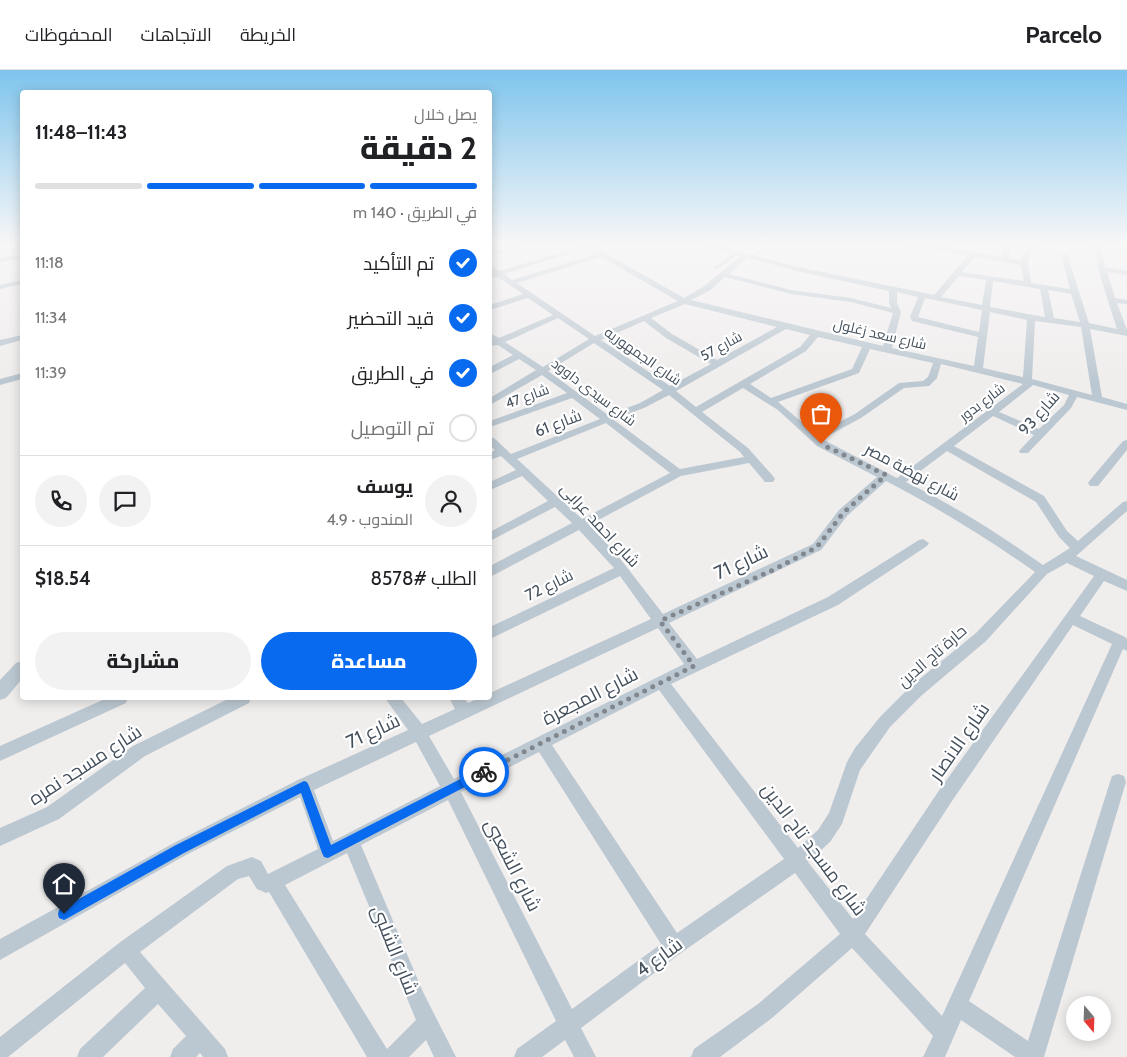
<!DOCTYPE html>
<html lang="ar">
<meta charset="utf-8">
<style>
body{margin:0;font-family:Cabin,Cairo,sans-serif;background:#f2f2f2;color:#202124;direction:rtl;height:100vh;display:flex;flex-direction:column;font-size:19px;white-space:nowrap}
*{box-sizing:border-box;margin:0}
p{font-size:16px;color:#757577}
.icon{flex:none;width:28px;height:28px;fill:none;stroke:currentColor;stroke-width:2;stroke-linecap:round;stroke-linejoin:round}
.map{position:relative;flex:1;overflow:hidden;direction:ltr}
.drawer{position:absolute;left:20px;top:20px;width:472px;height:610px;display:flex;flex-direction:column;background:#fff;border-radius:5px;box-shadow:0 2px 12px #0003;direction:rtl}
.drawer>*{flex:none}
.needle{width:32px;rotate:161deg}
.tools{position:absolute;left:1066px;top:926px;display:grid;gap:10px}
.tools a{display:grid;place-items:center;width:45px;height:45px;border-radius:50%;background:#fff;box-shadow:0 2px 12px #0003;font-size:25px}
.pin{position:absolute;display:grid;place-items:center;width:42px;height:42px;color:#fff;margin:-51px -21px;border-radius:50% 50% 50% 0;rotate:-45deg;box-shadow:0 0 5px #0007}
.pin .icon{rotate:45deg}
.courier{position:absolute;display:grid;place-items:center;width:50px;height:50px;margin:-25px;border:4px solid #086bef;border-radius:50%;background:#fff;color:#222;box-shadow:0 1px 6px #0007}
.summary em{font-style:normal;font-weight:800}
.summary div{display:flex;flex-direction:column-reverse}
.summary{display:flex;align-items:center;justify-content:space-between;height:85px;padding:0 15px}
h1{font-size:32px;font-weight:800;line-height:38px}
.bar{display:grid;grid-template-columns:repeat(4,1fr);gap:8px 5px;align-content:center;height:60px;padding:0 15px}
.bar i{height:6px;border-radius:4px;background:#e0e0e0}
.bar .selected{background:#086bef}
.bar p{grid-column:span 4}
.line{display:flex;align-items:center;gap:12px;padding:0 15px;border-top:1px solid #e0e0e0}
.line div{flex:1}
.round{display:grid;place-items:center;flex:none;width:52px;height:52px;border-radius:26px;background:#f2f2f2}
ol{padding:0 15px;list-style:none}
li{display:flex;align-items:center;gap:15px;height:55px}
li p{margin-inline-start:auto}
li .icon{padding:5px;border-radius:50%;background:#086bef;color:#fff;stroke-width:4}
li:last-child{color:#757577}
li i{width:28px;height:28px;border:2px solid #e0e0e0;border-radius:50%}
.button{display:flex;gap:10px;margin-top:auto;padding:10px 15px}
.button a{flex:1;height:58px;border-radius:30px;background:#086bef;color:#fff;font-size:20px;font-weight:800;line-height:58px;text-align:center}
.button a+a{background:#f2f2f2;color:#202124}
header{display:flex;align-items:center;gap:30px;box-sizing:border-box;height:70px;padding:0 25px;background:#fff;border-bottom:1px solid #e0e0e0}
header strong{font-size:24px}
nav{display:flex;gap:28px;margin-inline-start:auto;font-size:18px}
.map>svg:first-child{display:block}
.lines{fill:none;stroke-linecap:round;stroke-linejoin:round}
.service{fill:#bcc8d1;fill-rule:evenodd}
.minor{fill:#bcc8d1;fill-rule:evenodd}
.tertiary{fill:#bcc8d1;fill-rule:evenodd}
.route{fill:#086bef}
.done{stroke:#80878f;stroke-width:5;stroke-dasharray:0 9}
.labels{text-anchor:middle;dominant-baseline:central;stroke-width:4.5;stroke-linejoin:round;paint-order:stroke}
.far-street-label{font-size:14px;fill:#44505c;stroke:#fff}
.street-label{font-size:16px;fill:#44505c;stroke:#fff}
.near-street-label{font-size:19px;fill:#44505c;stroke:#fff}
</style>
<header>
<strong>Parcelo</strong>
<nav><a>الخريطة</a><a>الاتجاهات</a><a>المحفوظات</a></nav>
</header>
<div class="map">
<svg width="1127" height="987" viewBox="0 0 1127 987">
<rect width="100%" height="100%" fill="#f0eded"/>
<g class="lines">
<g class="service">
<polygon points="762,179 765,180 752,189 750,189 750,187"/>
<polygon points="735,183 738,184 717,199 715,199 715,197"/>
</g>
<g class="minor">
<polygon points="519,173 528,173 490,186 490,182"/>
<path d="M579,173H590L589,174L684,228L703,217L741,186L696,173H706L798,197L934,225L968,185L908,175L905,173H918L1003,187V173H1009L1010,189L1021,190L1028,173H1034L1028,193L1031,213L1070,219L1061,185L1067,184L1089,253L1117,259L1098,199L1095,173H1101L1105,197L1127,201V205L1107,202L1115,228L1127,230V234L1117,233L1127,260V266L1090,259L1102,327L1127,334V340L1077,327L1071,338L1028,383H1020L1019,381L1034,365L993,346L954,376L1044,426L1067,461L1078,471L1123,432L1127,431V441L1076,486L1127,510V521L1104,511L1080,546L1125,567L1127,569V581L1123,579L969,931L1028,971L1110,712L1112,706L1118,704L1124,706L1126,712L1044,987H1015L961,950L945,987H923L933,966L852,878L772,948L720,987H691L694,979L758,934L840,864L795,803L681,883L581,958L596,987H574L565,970L542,987H514L517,979L556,951L448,730L361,775L423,922L456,987H434L426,970L409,987H367L269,822L266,823L257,819L249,806L238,809L140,882L225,979L228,987H203L200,983L196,987H170L173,979L186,966L158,934L103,987H77L80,979L145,918L125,893L8,987H0V967L119,873L227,796L252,787L261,791L268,804L318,779L300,727L186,785L0,890V869L174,773L298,710L408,660L385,628H401L422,654L455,639L449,628H464L468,633L479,628H490V623L651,549L620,506L490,569V557L614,498L579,460L490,507V496L572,453L555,437L490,471V462L548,431L522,406L490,420V412L516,400L501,386L490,390V383L495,380L490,376V367L494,368L511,384L600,349L572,328L490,357V351L567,323L542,305L490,335V328L536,300L519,289L490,304V297L513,285L498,275L490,276V272L492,271L490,270V263L499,268L553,245L528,228L490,240V235L523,224L498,207L490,208V204L493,203L490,201V196L500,201L579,177L580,175ZM585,178L596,184L512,210L504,204ZM601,187L678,231L595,266L517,213ZM975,187L1021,195L1024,211L962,202ZM748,188L797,201L889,221V233L891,238L851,228L791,220L729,204ZM959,206L986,210L982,235L941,227ZM725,207L791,224L851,232L893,243L883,276L691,230L709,221ZM993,211L1040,219L1045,247L990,237ZM1048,220L1071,224L1080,252L1054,248ZM897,222L918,227L910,247L912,251L978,267L974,296L892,278L901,242L897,233ZM925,228L982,240L979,262L918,247ZM685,234L777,257L717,290L672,264L651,248ZM990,242L1027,250L1023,307L983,298ZM558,248L589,269L543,297L505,272ZM644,251L666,268L711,294L670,316L601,270ZM1035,251L1081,257L1092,325L1032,309ZM786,259L810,265L800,277L696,337L676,321ZM818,267L862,277L852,299L771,328L750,314L806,281ZM594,273L663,320L640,333L608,345L548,301ZM870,279L933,293L928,307L923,311L899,313L855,344L816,364L778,332L859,303ZM941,294L1023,314L897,408L822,369L861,348L904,318L929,316L937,308ZM1033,315L1069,325L1064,335L1039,359L999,342ZM743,318L778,340L817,376L877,407L839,440L813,474L663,544L615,482L589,455L681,406L749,393L765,412H773L775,409L773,406L748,378L702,342ZM669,325L740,382L744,387L680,399L614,350L646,337ZM606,353L670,403L582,449L517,389ZM947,381L1036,432L1059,467L1070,478L1043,495C999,464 955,436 906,412ZM886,411C938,438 987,468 1035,502L976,563L911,616L880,647L855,678L847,692L829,743L818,760L798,778L671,614L838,535L927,476L929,473L923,469L919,470L828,527L697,589L669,553L821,480L847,446ZM1067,493L1094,506L940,719L853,849L808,792L830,772L842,754L860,700L890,657L921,626L986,571L1047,504ZM1073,555L1112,574L942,946L865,864L952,731ZM658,558L684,594L454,709L429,666ZM659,620L784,789L677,863L552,675ZM416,672L440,716L333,771L314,720ZM539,682L661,874L572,939L461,722ZM347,783L416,950L387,979L285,815Z"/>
<polygon points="22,184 22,188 0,192 0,188"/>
<polygon points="22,210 22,214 0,219 0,215"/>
<polygon points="22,265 22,270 0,276 0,270"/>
<polygon points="22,303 22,309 0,315 0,309"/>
<polygon points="1127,370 1127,380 1098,416 1090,416 1088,413 1090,410 1123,371"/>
<polygon points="107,628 128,628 126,633 0,691 0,676"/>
<polygon points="230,628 251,628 249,633 145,686 59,749 0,776 0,758 47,737 133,676"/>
</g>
<polygon class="tertiary" points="22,591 22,609 6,628 0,630 0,610 16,593"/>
</g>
<linearGradient id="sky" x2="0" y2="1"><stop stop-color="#7ec4ed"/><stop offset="0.56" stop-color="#f8f7f7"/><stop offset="1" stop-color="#f8f7f7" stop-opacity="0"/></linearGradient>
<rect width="1127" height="311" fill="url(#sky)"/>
<polygon class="route" points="484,697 488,698 489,702 488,705 328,788 324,787 322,783 301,723 184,783 68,848 64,850 59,848 58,844 59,840 176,775 304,711 307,712 309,716 331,775"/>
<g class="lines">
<polyline class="done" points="484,702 694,596 660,551 773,500 817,477 843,443 886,405 821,374"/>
</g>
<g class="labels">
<g class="far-street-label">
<text transform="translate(880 264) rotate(13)">شارع سعد زغلول</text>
<text transform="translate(721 276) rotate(-29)">شارع 57</text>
<text transform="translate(643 286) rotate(35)">شارع الجمهوريه</text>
<text transform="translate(594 322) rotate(37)">شارع سيدى داوود</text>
<text transform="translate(527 326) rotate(-20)">شارع 47</text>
<text transform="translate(982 332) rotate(-37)">شارع بدور</text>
</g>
<g class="street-label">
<text transform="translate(1039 343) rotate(-48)">شارع 93</text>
<text transform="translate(558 353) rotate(-21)">شارع 61</text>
<text transform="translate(912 402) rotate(28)">شارع نهضة مصر</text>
<text transform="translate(600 455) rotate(47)">شارع احمد عرابى</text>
<text transform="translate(549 515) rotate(-26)">شارع 72</text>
<text transform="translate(932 586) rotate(-41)">حارة تاج الدين</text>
</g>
<g class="near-street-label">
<text transform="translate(741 492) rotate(-25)">شارع 71</text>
<text transform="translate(590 626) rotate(-27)">شارع المجعرة</text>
<text transform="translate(373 661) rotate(-25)">شارع 71</text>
<text transform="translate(959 672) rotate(-55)">شارع الانصار</text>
<text transform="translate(85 695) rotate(-33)">شارع مسجد نمره</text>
<text transform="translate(814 779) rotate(53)">شارع مسجد تاج الدين</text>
<text transform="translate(513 795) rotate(63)">شارع الشعبى</text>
<text transform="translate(395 880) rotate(68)">شارع الشلبى</text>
<text transform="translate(659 887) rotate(-36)">شارع 4</text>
</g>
</g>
</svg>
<div class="tools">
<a><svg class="needle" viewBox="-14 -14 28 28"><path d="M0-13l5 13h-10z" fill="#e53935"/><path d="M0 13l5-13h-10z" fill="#757577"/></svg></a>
</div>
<div class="pin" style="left:821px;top:374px;background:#ea580c"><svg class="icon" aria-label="bag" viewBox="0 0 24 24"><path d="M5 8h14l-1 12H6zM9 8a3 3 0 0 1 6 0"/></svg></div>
<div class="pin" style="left:64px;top:844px;background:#1f2937"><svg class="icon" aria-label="home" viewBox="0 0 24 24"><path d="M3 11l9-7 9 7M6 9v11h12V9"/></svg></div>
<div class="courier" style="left:484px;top:702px"><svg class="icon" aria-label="bike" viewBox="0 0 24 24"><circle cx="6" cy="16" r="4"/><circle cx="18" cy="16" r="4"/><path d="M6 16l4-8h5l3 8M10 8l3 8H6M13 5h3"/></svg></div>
<section class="drawer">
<div class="summary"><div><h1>2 دقيقة</h1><p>يصل خلال</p></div><em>11:43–11:48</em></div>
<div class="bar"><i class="selected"></i><i class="selected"></i><i class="selected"></i><i></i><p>في الطريق · 140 m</p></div>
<ol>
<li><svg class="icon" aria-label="check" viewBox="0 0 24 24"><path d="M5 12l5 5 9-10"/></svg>تم التأكيد<p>11:18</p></li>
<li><svg class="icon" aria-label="check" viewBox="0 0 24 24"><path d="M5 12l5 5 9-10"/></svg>قيد التحضير<p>11:34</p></li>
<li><svg class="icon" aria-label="check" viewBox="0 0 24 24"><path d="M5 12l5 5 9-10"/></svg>في الطريق<p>11:39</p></li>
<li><i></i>تم التوصيل</li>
</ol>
<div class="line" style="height:90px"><a class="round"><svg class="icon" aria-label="person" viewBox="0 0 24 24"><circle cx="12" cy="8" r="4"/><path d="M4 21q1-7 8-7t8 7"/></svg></a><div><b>يوسف</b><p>المندوب · 4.9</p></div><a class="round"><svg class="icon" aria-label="chat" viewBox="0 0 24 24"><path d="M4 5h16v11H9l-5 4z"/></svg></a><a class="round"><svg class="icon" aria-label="phone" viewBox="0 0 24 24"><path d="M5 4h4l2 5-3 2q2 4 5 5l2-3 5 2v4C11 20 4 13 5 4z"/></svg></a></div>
<div class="line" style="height:65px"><div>الطلب #8578</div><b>$18.54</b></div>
<div class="button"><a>مساعدة</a><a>مشاركة</a></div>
</section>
</div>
